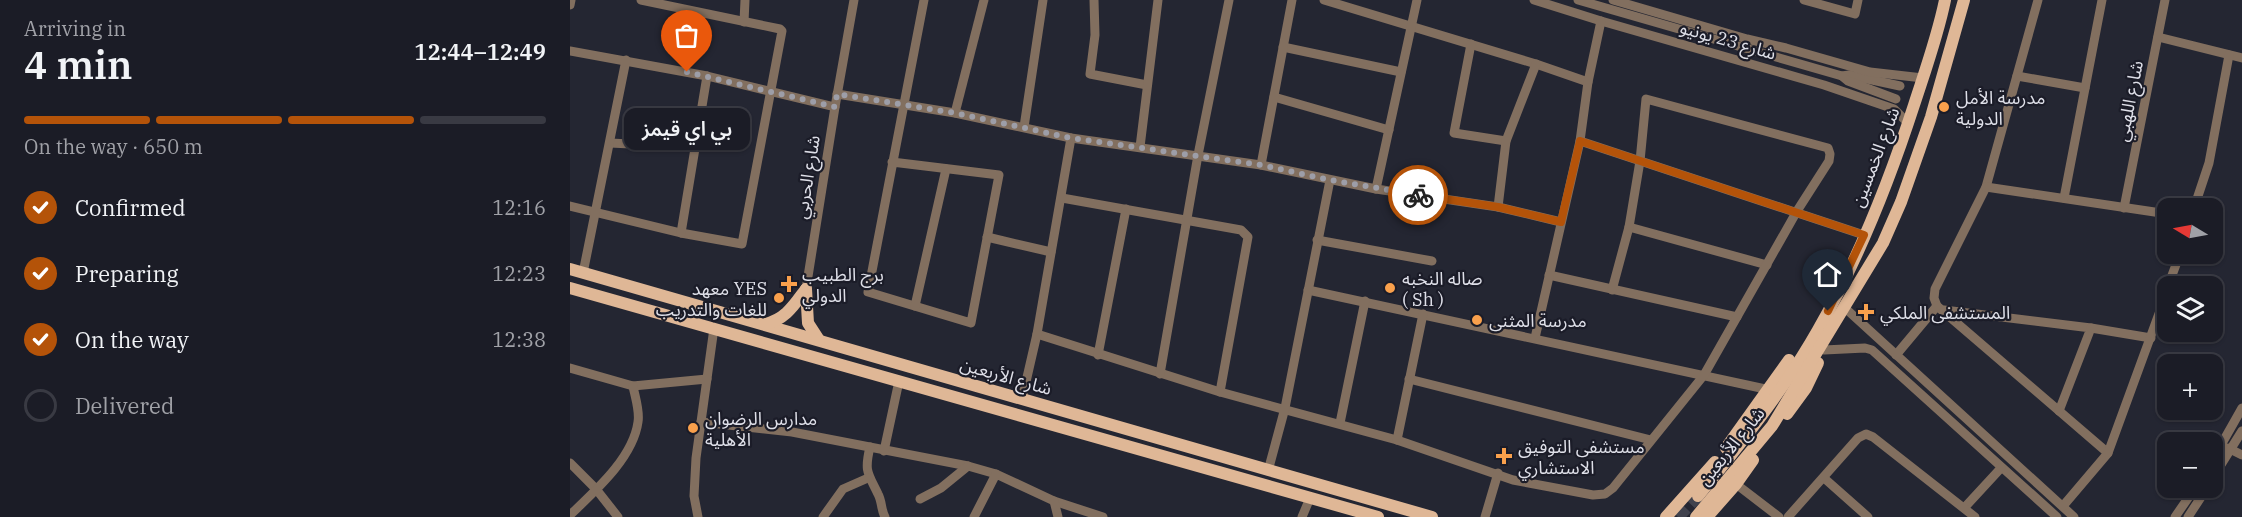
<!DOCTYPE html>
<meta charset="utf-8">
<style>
body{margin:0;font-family:"IBM Plex Serif","Noto Sans Arabic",serif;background:#282932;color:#f1f3f6;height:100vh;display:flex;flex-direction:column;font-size:22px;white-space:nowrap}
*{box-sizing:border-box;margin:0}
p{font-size:20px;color:#a0a1a7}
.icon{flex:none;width:33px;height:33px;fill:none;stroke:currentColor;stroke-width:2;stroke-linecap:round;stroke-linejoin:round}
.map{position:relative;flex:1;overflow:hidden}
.sheet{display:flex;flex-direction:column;background:#1b1c26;width:570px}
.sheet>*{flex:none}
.needle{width:39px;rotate:280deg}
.controls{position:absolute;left:1587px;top:198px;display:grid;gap:12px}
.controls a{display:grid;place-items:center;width:66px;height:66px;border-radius:12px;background:#1b1c26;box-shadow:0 2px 4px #0004,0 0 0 2px #393a43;font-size:30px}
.pin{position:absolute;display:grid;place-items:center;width:51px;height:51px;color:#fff;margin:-62px -26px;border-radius:50% 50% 50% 0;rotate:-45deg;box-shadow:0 0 6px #0007}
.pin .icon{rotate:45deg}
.courier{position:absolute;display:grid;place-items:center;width:60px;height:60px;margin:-30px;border:4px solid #b45309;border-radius:50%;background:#fff;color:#222;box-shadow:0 2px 8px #0007}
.bubble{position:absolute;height:42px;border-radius:12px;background:#1b1c26;box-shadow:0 2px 4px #0004,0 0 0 2px #393a43;font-size:20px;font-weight:600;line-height:42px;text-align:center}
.headline em{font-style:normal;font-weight:600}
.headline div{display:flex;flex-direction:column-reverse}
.headline{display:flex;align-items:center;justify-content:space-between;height:102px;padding:0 24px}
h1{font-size:39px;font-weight:600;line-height:45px}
.bar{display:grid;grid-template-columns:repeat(4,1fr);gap:9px 6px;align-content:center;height:72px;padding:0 24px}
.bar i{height:8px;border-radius:4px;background:#393a43}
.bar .selected{background:#b45309}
.bar p{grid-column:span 4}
ol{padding:0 24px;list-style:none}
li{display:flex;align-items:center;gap:18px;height:66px}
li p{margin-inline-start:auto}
li .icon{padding:6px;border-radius:50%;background:#b45309;color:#fff;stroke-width:4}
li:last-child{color:#a0a1a7}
li i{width:33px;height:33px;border:3px solid #393a43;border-radius:50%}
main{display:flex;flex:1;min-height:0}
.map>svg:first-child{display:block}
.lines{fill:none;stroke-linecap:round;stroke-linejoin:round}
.major-tunnel{stroke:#40424d;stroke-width:12;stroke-dasharray:12 6;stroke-linecap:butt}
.minor{stroke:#826f5f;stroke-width:9}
.major{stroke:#dfb796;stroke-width:12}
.done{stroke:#9d9ea8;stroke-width:6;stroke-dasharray:0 10.8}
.route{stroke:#b45309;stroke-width:8}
.poi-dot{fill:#f9a04c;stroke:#1b1c28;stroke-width:2}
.labels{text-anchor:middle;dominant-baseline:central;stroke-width:4.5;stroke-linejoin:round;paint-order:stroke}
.street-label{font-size:18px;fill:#dedfe8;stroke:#1b1c28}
.poi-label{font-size:18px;fill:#dedfe8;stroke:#1b1c28;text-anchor:start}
</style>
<main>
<section class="sheet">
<div class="headline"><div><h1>4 min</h1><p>Arriving in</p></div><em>12:44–12:49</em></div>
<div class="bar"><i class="selected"></i><i class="selected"></i><i class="selected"></i><i></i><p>On the way · 650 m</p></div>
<ol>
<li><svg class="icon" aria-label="check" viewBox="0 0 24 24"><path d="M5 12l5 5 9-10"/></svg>Confirmed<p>12:16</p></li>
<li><svg class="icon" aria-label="check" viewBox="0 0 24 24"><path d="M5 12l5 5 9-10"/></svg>Preparing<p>12:23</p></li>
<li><svg class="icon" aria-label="check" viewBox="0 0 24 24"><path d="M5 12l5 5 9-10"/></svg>On the way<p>12:38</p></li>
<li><i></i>Delivered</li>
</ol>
</section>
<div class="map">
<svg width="1672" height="517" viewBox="0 0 1672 517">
<rect width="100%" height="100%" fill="#242632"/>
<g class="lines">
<polyline class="major-tunnel" points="1108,517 1128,496"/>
<g class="minor">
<polyline points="524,0 525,35 520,74 577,85"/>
<polyline points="754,0 966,64 1018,82"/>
<polyline points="964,0 1031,21 1254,85 1324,109 1338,123"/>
<polyline points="1008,0 1272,76 1279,75 1330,86"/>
<polyline points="1043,0 1177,39 1216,48 1300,72 1353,78"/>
<polyline points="1234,0 1285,14 1288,0"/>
<polyline points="1468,0 1416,187 1365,289 1364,298 1367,306 1538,453"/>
<polyline points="0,5 1,0"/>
<polyline points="174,22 175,0"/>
<polyline points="1588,37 1672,58"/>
<polyline points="901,44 884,133 936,141"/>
<polyline points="713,47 831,72"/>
<polyline points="0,51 137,76 265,107"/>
<polyline points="1272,76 1278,81 1326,99"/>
<polyline points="1447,76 1515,88"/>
<polyline points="267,94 385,113 501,138 691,165 806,189 928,207 991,222"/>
<polyline points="704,97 819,130"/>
<polyline points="385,113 414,0"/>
<polyline points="454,127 473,0"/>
<polyline points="1010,141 1294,235"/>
<polyline points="40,143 124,147"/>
<polyline points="570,147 588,0"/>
<polyline points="322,162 429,175 401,323 298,292 354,0"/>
<polyline points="691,165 722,0"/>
<polyline points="1416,187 1598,214"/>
<polyline points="806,189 847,0"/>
<polyline points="492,198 671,230 678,237 650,392"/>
<polyline points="1494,198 1532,0"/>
<polyline points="0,206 111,233 172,244 212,31 210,29 71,0"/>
<polyline points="928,207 936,141 966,64"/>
<polyline points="1554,208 1595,0"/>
<polyline points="1624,208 1639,163 1659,55"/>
<polyline points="1059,227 1197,265"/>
<polyline points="111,233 137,76"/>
<polyline points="417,237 481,252"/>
<polyline points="747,240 862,261"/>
<polyline points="13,273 56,60"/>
<polyline points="979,275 1167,317"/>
<polyline points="1598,286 1610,254"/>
<polyline points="236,289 265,107 284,0"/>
<polyline points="738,290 1200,390"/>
<polyline points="345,306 376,169"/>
<polyline points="1275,308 1504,517"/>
<polyline points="1374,310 1521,328 1489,411"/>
<polyline points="1521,328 1581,338"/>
<polyline points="467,334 650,392 827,440 943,480 1023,495 1035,494 1043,488 1134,375 1227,211 1259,161 1260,154 1258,148 1076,99 1070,161 1059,227 1042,290"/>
<polyline points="965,338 1010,141 1018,82 1031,21"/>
<polyline points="1254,350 1295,348 1302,350 1487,517"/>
<polyline points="528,355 556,209"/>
<polyline points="1326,355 1367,306"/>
<polyline points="0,368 63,386 137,379"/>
<polyline points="590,374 628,155 659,0"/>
<polyline points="839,379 1081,440"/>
<polyline points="452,399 467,334 501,138"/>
<polyline points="131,422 222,432 398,466 426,474 484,501 533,517"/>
<polyline points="770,423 795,301"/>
<polyline points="827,440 853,314"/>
<path d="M300,447C294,472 298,473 308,494C312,501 311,510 315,517"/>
<polyline points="1658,448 1672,455"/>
<polyline points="314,451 329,381"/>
<polyline points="1642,461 1672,408"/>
<polyline points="0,463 26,489 48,517"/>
<polyline points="698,471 715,408 760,180"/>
<polyline points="1254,478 1298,517"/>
<polyline points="1642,479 1672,431"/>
<polyline points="1166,484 1209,517"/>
<polyline points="350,499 371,488 398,466"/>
<polyline points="484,501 488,517"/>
<polyline points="1493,506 1538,453 1598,289"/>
<polyline points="1395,507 1431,468"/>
<path d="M0,515C25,491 63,458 68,422C70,411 65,397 63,386"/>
<polyline points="128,517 124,496 126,458 144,328"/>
<polyline points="253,517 273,489 298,478"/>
<polyline points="404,517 426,474"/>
<polyline points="732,517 740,498"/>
<polyline points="915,517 928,473"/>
<polyline points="1218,517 1288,438 1296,434 1303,437 1405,517"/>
<polyline points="1605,517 1625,488"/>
<polyline points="1618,517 1637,488"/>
</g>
<g class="major">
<polyline points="0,269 862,517"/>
<polyline points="0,288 808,517"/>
<polyline points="236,289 238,323 249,340"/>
<path d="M195,324C216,319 224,305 236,289"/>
<polyline points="1217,414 1236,388 1248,363"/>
<polyline points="1156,448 1219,360"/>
<path d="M1128,496C1171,443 1214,390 1248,330C1288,260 1319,182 1344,105C1355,71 1368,35 1375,0"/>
<polyline points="1096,517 1145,462"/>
<polyline points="1126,517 1202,426 1313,243 1331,202 1361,117 1394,0"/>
<polyline points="1137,517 1166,484 1183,460"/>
</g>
</g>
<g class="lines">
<polyline class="done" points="117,72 265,107 267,94 385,113 501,138 691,165 760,180 848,195"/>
<polyline class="route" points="848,195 928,207 991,222 1010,141 1294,235 1258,311"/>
</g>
<g class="poi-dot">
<circle cx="1374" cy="107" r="6"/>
<path d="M216 275h6v6h6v6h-6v6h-6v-6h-6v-6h6z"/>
<circle cx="820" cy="288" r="6"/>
<circle cx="209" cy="298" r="6"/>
<path d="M1293 303h6v6h6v6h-6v6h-6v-6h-6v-6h6z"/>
<circle cx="907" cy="320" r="6"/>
<circle cx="123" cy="428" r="6"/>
<path d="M931 447h6v6h6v6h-6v6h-6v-6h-6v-6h6z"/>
</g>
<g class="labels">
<g class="street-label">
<text transform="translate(1158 40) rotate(16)">شارع 23 يونيو</text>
<text transform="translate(1559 101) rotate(-79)">شارع اللهبي</text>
<text transform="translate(1305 157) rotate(-69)">شارع الخمسين</text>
<text transform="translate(237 177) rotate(-81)">شارع الحربي</text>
<text transform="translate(436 376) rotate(16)">شارع الأربعين</text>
<text transform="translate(1161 446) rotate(-51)">شارع الأربعين</text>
</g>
<g class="poi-label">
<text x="1386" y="97">مدرسة الأمل<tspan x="1386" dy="21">الدولية</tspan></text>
<text x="232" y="274">برج الطبيب<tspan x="232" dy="21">الدولي</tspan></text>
<text x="832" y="278">صاله النخبه<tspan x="832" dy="21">( Sh )</tspan></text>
<text x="197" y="288" text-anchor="end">معهد YES<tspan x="197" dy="21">للغات والتدريب</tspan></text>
<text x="1310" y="312">المستشفى الملكي</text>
<text x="919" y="320">مدرسة المثنى</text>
<text x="135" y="418">مدارس الرضوان<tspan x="135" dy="21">الأهلية</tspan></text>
<text x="948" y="446">مستشفى التوفيق<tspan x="948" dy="21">الاستشاري</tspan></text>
</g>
</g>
</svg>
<div class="controls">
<a><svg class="needle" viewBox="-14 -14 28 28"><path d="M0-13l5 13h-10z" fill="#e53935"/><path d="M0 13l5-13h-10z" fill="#a0a1a7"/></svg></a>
<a><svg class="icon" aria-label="layers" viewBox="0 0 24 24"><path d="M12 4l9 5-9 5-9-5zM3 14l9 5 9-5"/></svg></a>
<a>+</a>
<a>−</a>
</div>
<div class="pin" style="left:117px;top:72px;background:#ea580c"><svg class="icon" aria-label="bag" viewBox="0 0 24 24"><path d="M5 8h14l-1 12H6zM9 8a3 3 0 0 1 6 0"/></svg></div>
<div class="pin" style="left:1258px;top:311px;background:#1f2937"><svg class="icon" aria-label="home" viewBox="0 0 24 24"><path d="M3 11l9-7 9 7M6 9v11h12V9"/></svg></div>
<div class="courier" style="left:848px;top:195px"><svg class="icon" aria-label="bike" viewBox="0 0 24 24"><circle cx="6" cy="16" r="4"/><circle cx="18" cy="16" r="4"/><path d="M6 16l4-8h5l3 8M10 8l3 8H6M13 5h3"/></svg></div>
<div class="bubble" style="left:54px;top:108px;width:126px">بي اي قيمز</div>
</div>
</main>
